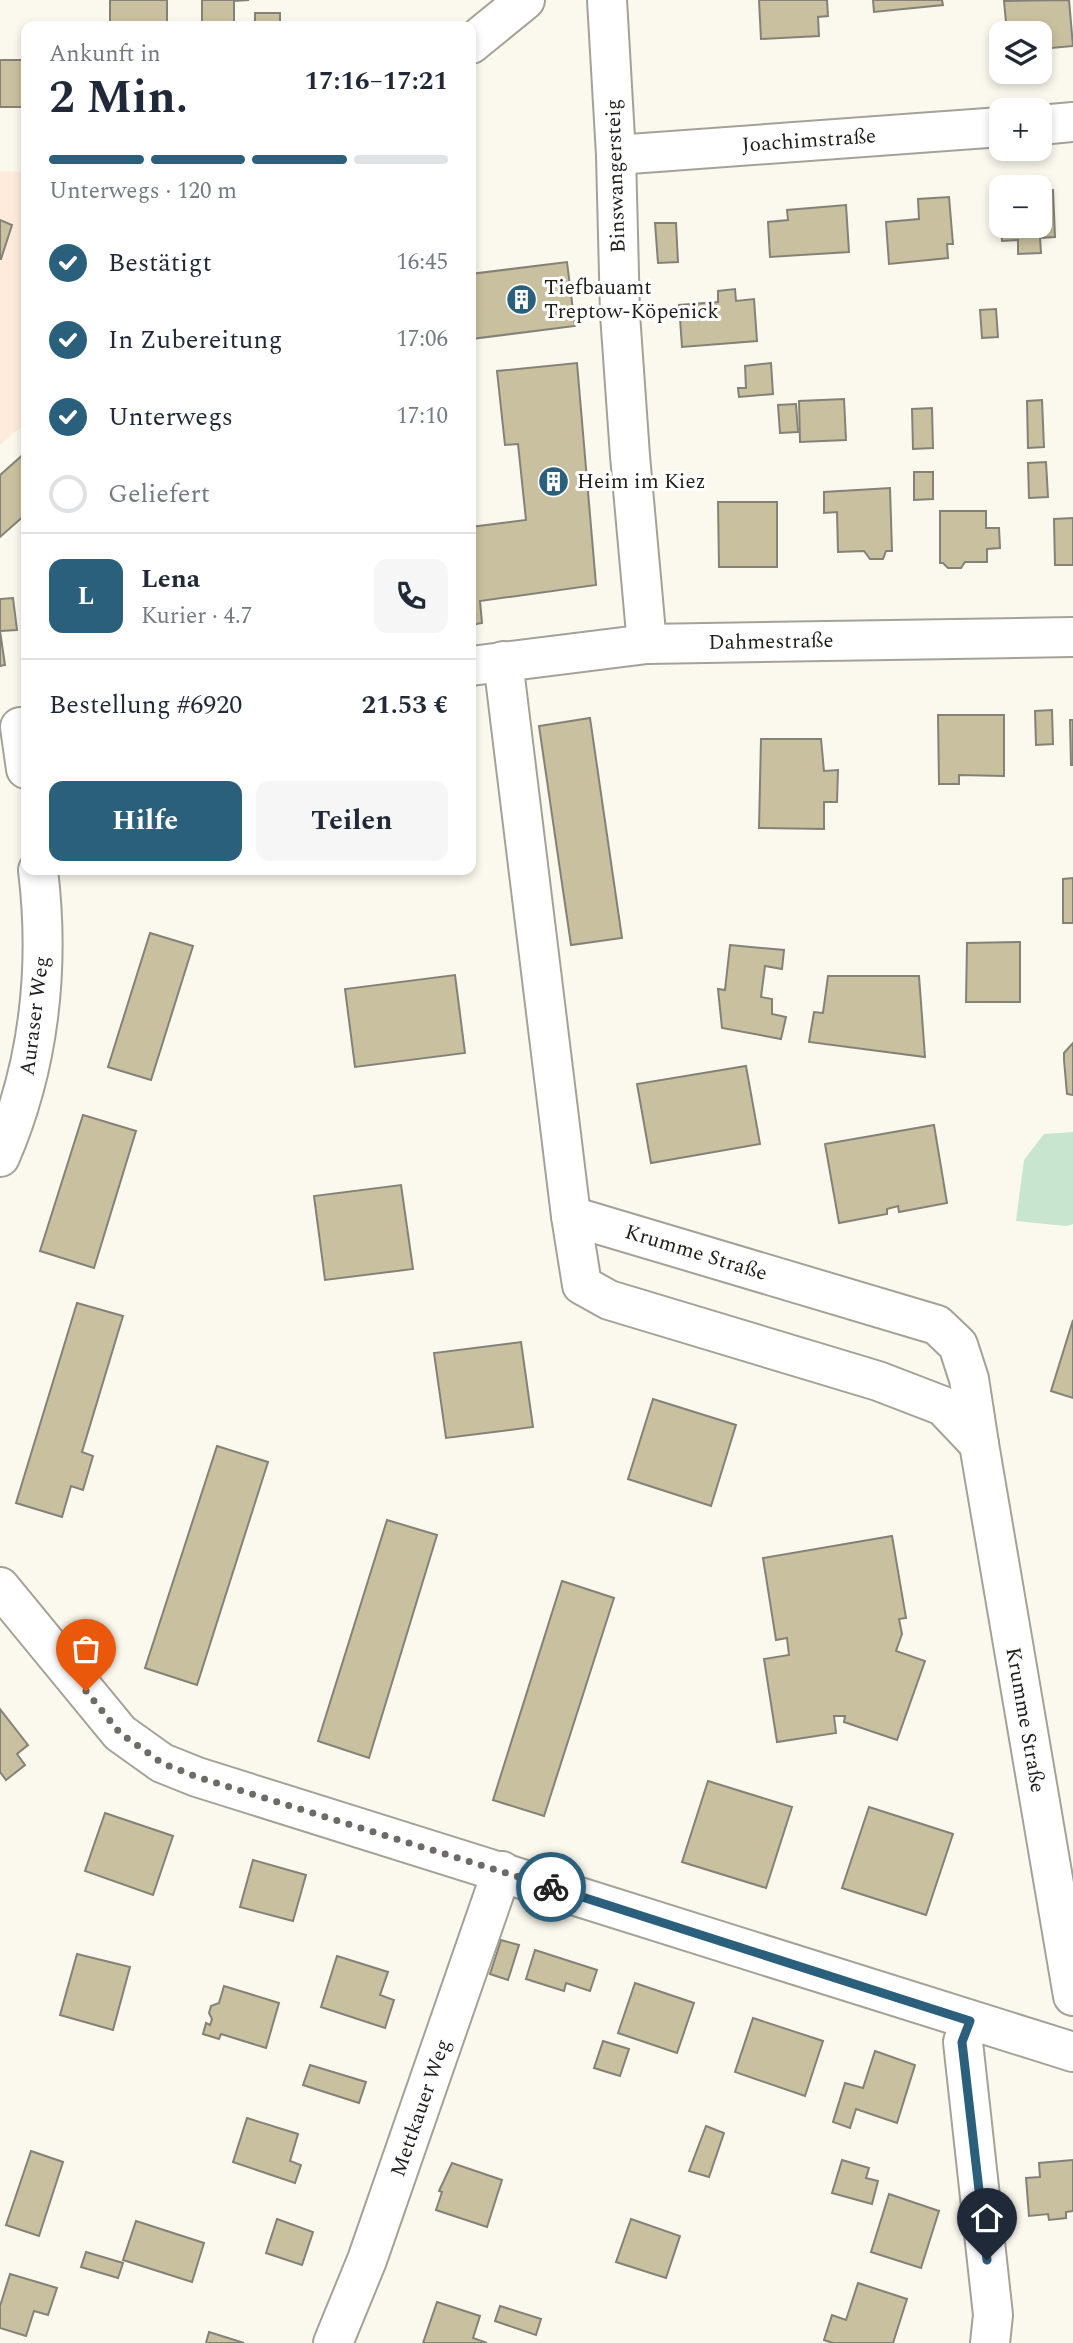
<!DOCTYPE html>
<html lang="de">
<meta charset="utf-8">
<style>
body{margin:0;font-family:Spectral,serif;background:#f6f6f7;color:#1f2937;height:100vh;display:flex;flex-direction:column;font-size:26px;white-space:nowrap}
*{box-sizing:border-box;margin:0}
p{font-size:23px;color:#747a83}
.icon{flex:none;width:38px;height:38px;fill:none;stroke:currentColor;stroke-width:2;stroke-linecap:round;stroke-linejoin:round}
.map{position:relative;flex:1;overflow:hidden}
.panel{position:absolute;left:21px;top:21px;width:455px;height:854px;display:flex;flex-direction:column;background:#fff;border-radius:14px;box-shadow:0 4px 10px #0003}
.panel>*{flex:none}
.tools{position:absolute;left:989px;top:21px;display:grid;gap:14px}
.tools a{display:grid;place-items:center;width:63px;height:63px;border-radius:14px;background:#fff;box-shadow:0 4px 10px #0003;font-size:35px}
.pin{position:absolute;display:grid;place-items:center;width:60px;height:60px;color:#fff;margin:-72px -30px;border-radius:50% 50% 50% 0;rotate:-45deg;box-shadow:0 0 7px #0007}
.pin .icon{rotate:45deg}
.courier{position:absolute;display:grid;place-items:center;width:70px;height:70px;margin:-35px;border:5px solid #2b607c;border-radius:50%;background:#fff;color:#222;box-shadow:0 2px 9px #0007}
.summary em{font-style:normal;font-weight:700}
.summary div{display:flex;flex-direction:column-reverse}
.summary{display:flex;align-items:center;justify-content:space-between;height:119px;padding:0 28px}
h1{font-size:46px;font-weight:700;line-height:52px}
.bar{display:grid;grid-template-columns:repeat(4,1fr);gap:10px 7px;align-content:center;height:84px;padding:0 28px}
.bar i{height:9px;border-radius:5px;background:#e0e1e3}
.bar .selected{background:#2b607c}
.bar p{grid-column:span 4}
.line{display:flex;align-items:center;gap:18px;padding:0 28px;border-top:2px solid #e0e1e3}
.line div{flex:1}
.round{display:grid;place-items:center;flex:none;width:74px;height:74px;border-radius:14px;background:#f6f6f7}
ol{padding:0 28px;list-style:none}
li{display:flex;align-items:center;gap:21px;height:77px}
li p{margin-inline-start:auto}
li .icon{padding:7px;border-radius:50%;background:#2b607c;color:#fff;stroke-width:4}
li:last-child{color:#747a83}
li i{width:38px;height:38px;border:4px solid #e0e1e3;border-radius:50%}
.cta{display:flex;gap:14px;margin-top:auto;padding:14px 28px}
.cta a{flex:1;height:80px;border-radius:14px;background:#2b607c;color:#fff;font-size:28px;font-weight:700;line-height:80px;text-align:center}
.cta a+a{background:#f6f6f7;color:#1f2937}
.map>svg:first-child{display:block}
.education{fill:#feebdb}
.green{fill:#c8e5cf}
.building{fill:#c8c09e;stroke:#848278;stroke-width:2}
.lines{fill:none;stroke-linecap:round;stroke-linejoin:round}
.minor-casing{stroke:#a4a298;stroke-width:42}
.minor{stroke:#fff;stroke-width:38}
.done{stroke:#6c6b65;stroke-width:7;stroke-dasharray:0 12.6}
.route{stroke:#2b607c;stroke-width:9}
.labels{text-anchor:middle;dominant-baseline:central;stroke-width:6;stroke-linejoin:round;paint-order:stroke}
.street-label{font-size:21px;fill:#1f1e1b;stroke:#fff}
.poi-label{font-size:21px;fill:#1f1e1b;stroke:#fff;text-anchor:start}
</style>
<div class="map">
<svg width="1073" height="2343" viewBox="0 0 1073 2343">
<rect width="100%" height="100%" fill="#fbf9ee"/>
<polygon class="education" points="0,171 26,172 26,423 0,445"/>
<polygon class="green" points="1073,1132 1073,1224 1066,1226 1016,1221 1024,1160 1044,1134"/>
<g class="building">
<rect x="110" y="0" width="57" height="26"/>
<polygon points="202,0 249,0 234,1 234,26 254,26 202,26"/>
<polygon points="759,0 827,0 828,16 818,17 819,36 761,39"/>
<polygon points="873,0 942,0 943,5 874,12"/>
<polygon points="1069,0 1073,46 1040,49 1040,33 1007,33 1004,1"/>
<rect x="255" y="13" width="25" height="13"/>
<rect x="0" y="60" width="26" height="47"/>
<polygon points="1053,190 1055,237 1040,238 1041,253 1018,254 1018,240 1002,241 1000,212 1001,226 1040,226 1040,191"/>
<polygon points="949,197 953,244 947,244 948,258 889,264 886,222 919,219 918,199"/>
<polygon points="846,205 849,252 770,257 768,222 788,220 787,210"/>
<polygon points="0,220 12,225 1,259 0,259"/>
<polygon points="655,223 676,223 678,262 658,263"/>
<polygon points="567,262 575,326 471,339 471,274"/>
<polygon points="735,289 736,301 754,299 757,341 682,347 679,305 718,302 718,291"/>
<polygon points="996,309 998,337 982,338 980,310"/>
<polygon points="577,363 596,585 480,601 482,623 471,625 471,527 526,520 518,444 505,445 497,371"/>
<polygon points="771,363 773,394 739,397 738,388 746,388 745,366"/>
<polygon points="844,399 846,440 800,442 799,401"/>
<polygon points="1042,400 1044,447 1028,448 1027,401"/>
<polygon points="796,404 798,432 780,433 778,405"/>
<polygon points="932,408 933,448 913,449 912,409"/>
<polygon points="26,452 26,514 0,537 0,475"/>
<polygon points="1046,462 1048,497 1029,498 1028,463"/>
<polygon points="914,472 933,472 933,499 914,500"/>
<polygon points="890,488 892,551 886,551 883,559 870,559 864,551 838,552 837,512 824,513 824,492"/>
<polygon points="718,502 777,502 777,567 719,567"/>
<polygon points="940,511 986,511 986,528 999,528 1000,548 987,549 987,562 965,562 961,568 948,568 943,563 940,563"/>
<polygon points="1073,518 1073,565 1055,565 1054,519"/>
<polygon points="13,598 17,630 0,631 5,665 0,666 0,599"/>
<polygon points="1052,710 1053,744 1036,745 1035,711"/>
<polygon points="938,715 1004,715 1004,776 959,775 959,784 939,784"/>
<polygon points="590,718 622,938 571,945 539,726"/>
<polygon points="1070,720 1073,720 1073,765 1071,765"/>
<polygon points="761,739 821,739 824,771 838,770 837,802 824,802 824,829 759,828"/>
<polygon points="1073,878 1073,923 1063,923 1063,879"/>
<polygon points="150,933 193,946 151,1080 108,1067"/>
<polygon points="1020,942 1020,1002 966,1002 967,943"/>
<polygon points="730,945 784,950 782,969 765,966 761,997 772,999 772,1014 786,1017 781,1039 722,1028 718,989 725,990"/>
<polygon points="455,975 465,1053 355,1067 345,989"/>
<polygon points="828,976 919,976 925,1057 809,1042 814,1012 823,1013"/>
<polygon points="1073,1043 1073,1095 1067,1094 1064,1060 1064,1053"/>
<polygon points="746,1066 760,1144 651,1163 637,1084"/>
<polygon points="83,1115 136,1131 94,1268 40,1251"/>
<polygon points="934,1125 947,1203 899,1212 898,1206 887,1209 887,1214 839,1223 825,1144"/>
<polygon points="401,1185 413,1269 325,1280 314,1196"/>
<polygon points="77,1303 123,1316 82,1452 93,1456 83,1490 71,1486 62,1517 16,1503"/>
<polygon points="1073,1320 1073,1398 1051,1391"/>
<polygon points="521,1342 533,1427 446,1438 434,1353"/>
<polygon points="653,1399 736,1425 711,1506 628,1479"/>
<polygon points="217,1446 268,1462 197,1685 145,1668"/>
<polygon points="387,1520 437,1535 369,1758 318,1741"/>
<polygon points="892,1536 906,1618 899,1619 902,1634 896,1651 925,1661 897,1740 844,1722 845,1716 834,1716 836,1733 777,1742 764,1659 789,1655 787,1638 776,1640 763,1558"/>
<polygon points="562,1581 614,1598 544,1816 493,1800"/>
<polygon points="0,1709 28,1745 17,1754 25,1765 6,1780 0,1772"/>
<polygon points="708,1781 792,1807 766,1888 682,1862"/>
<polygon points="869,1807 953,1834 926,1915 842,1888"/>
<polygon points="105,1813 173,1836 153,1895 85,1871"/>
<polygon points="253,1860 306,1875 293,1921 240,1907"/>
<polygon points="501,1940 519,1945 508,1980 490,1974"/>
<polygon points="535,1950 597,1970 590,1991 566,1983 564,1991 526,1979"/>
<polygon points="77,1954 130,1967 113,2030 60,2015"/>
<polygon points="337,1956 388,1972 380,1995 394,2000 385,2028 321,2007"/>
<polygon points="635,1983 694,2003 677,2053 618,2033"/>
<polygon points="224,1986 279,2003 266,2048 221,2034 219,2039 203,2034 206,2023 210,2025 212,2019 209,2013 211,2006 219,2003"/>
<polygon points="753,2018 823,2041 805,2096 735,2072"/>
<polygon points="603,2041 629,2049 620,2076 594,2068"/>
<polygon points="875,2051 915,2065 897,2123 856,2109 850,2128 833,2122 845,2083 863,2088"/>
<polygon points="310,2065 366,2082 359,2103 303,2085"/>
<polygon points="247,2118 298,2134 290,2161 301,2165 295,2183 233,2162"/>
<polygon points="706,2126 724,2133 709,2177 689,2171"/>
<polygon points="31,2151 63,2162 39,2236 6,2225"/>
<polygon points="842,2160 869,2168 866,2178 878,2181 872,2204 832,2193"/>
<polygon points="1073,2160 1073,2211 1066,2212 1066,2218 1049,2220 1048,2214 1029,2216 1026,2178 1040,2177 1039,2163"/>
<polygon points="452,2163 502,2180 487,2227 436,2210 442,2192 439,2191"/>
<polygon points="889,2194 939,2211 921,2268 871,2252"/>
<polygon points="277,2219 313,2232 302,2265 266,2253"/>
<polygon points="631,2219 680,2236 666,2278 616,2262"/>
<polygon points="136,2221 204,2243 192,2282 123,2260"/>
<polygon points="86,2252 123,2263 118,2278 81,2267"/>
<polygon points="10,2274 57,2288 48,2315 34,2311 26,2336 0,2328 0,2306"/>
<polygon points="858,2283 907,2299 893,2343 833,2343 824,2340 832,2315 846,2320"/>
<polygon points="437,2302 480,2316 473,2338 487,2343 423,2343"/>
<polygon points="500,2306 541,2319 536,2335 495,2321"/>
<polygon points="209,2332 244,2343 206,2343"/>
</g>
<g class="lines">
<defs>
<g id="minor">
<polyline points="607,0 616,155 620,314 630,456 647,644"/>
<polyline points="471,44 525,0"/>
<polyline points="1040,125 1073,122"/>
<polyline points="616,155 1001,127"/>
<polyline points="503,661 571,1216 582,1285 609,1300 878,1381 943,1406 979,1444 1073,1996"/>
<polyline points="471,666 647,644 1073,637"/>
<polyline points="20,727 26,769"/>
<path d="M0,1157C39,1067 50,968 38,870"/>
<polyline points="571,1216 937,1325 958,1345 969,1379 979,1444"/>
<polyline points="0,1587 120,1733 162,1763 197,1777 1073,2052"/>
<polyline points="970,2021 963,2042 993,2315 990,2343"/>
<polyline points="333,2343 367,2260 502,1871"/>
</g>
</defs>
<use href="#minor" class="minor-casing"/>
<use href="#minor" class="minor"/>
</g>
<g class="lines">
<polyline class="done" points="86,1691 120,1733 162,1763 197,1777 551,1887"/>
<polyline class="route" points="551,1887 970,2021 962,2042 987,2260"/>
</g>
<defs>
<symbol id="building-disc" viewBox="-11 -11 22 22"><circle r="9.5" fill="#2b607c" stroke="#fff"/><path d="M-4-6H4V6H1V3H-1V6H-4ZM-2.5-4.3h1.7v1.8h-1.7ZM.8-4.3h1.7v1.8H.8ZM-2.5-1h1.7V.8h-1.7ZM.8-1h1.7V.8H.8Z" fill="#fff"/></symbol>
</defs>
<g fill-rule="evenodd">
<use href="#building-disc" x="504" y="282" width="35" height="35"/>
<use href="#building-disc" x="536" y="464" width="35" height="35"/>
</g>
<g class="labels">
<g class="street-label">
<text transform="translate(809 141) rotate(-4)">Joachimstraße</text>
<text transform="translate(616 176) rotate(-92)">Binswangersteig</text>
<text transform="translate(771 642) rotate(-1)">Dahmestraße</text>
<text transform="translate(35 1016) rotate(-83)">Auraser Weg</text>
<text transform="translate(696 1253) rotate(17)">Krumme Straße</text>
<text transform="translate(1025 1720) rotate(80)">Krumme Straße</text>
<text transform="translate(421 2108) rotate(-71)">Mettkauer Weg</text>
</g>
<g class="poi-label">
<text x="544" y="288">Tiefbauamt<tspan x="544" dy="24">Treptow-Köpenick</tspan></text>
<text x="577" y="482">Heim im Kiez</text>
</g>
</g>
</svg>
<div class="tools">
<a><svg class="icon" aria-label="layers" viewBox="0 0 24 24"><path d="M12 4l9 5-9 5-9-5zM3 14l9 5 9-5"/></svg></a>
<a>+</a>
<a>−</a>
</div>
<div class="pin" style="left:86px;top:1691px;background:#ea580c"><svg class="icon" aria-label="bag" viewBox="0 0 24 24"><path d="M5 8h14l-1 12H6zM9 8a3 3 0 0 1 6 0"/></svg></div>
<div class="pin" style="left:987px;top:2260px;background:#1f2937"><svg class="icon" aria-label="home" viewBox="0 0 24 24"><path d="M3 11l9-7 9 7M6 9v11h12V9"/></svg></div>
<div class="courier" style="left:551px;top:1887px"><svg class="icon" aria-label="bike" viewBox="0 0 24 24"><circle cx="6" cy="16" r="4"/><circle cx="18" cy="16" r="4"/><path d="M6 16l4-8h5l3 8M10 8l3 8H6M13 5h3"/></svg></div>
<section class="panel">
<div class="summary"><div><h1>2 Min.</h1><p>Ankunft in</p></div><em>17:16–17:21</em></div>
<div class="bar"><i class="selected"></i><i class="selected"></i><i class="selected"></i><i></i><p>Unterwegs · 120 m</p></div>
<ol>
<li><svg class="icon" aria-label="check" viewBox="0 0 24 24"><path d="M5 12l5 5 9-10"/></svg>Bestätigt<p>16:45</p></li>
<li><svg class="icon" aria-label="check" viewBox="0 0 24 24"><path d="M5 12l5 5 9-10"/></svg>In Zubereitung<p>17:06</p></li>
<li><svg class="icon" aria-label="check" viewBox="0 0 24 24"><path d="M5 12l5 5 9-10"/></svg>Unterwegs<p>17:10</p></li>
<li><i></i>Geliefert</li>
</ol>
<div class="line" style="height:126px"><b class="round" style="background:#2b607c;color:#fff">L</b><div><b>Lena</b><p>Kurier · 4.7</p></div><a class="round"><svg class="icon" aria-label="phone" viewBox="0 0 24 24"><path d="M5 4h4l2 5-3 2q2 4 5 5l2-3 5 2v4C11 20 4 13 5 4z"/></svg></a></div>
<div class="line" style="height:91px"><div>Bestellung #6920</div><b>21.53 €</b></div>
<div class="cta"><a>Hilfe</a><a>Teilen</a></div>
</section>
</div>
